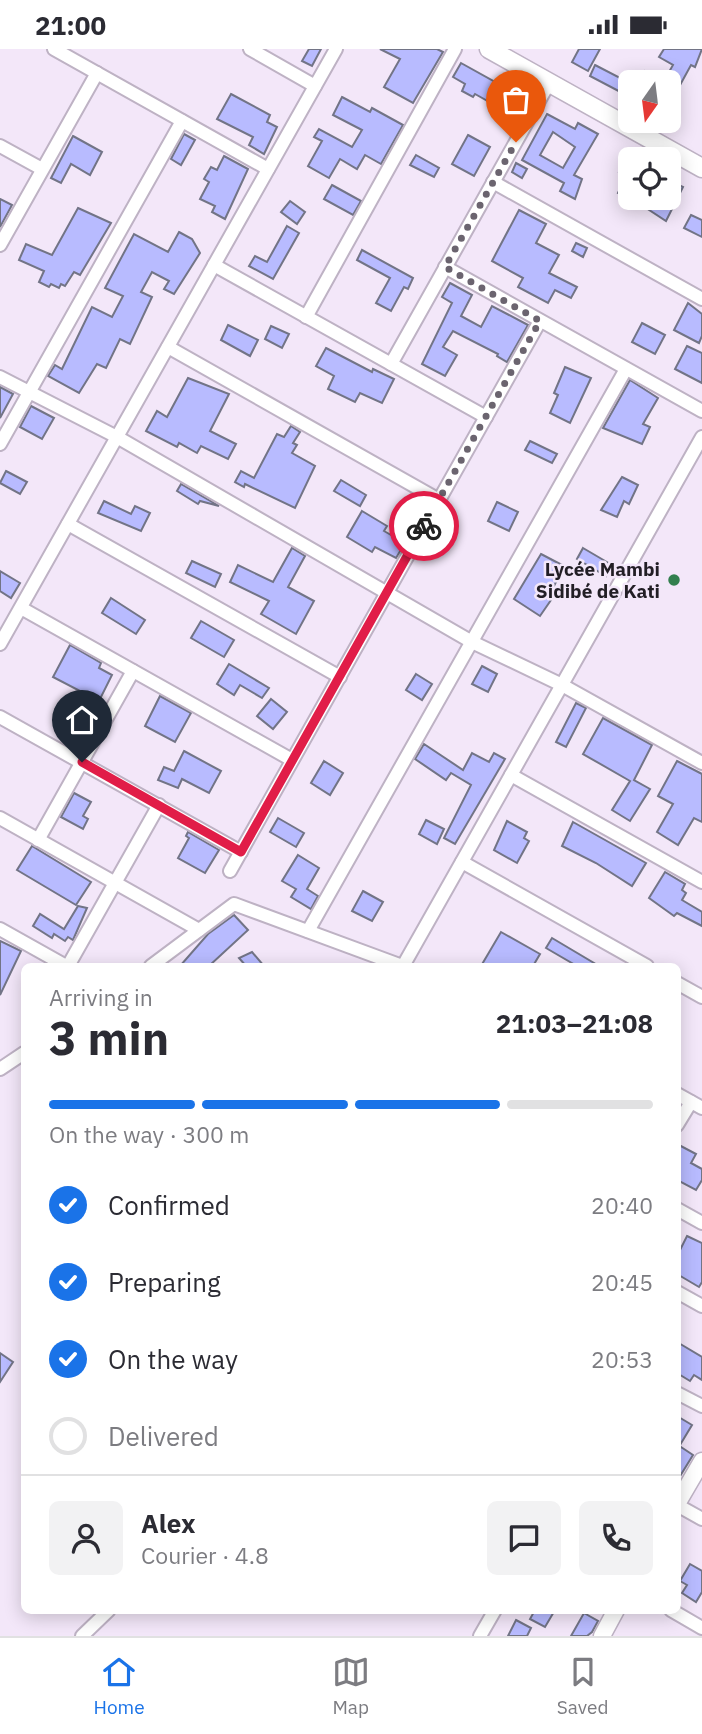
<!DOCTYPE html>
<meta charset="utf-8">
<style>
body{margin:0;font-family:"IBM Plex Sans",sans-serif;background:#f2f2f3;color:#2b2b33;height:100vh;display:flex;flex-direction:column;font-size:26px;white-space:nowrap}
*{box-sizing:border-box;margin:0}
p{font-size:23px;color:#7c7c81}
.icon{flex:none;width:38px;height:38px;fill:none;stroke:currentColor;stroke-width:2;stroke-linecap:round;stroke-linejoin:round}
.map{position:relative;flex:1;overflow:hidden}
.drawer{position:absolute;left:21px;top:914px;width:660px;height:651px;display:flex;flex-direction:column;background:#fff;border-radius:10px;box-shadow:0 4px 18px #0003}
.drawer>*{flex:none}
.needle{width:46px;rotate:194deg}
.controls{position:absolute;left:618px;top:21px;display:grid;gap:14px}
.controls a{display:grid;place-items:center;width:63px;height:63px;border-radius:10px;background:#fff;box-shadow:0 4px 18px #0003;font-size:35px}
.pin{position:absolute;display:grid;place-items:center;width:60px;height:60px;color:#fff;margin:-72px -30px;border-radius:50% 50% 50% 0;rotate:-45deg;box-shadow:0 0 7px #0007}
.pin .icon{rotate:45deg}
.courier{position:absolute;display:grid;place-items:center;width:70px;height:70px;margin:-35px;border:5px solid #e11d48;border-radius:50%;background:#fff;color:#222;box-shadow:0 2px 9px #0007}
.head em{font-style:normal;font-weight:700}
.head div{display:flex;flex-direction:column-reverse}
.head{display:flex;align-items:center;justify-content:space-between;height:119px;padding:0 28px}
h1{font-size:46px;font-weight:700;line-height:52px}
.bar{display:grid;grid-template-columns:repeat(4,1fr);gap:10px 7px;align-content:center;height:84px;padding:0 28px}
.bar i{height:9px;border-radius:5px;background:#e1e1e2}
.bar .current{background:#1a73e8}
.bar p{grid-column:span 4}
.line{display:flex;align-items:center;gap:18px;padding:0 28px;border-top:2px solid #e1e1e2}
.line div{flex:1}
.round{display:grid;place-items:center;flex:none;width:74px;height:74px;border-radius:10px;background:#f2f2f3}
ol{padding:0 28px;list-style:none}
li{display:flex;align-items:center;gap:21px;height:77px}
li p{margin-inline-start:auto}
li .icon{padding:7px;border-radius:50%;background:#1a73e8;color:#fff;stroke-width:4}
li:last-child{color:#7c7c81}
li i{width:38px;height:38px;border:4px solid #e1e1e2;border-radius:50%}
.status{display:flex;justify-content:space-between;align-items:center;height:49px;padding:0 35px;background:#fff;direction:ltr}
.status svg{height:19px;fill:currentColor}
.menu{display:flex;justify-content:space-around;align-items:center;height:98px;border-top:2px solid #e1e1e2;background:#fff;font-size:19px;color:#7c7c81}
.menu a{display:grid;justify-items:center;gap:4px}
.menu .current{color:#1a73e8}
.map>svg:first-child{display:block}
.building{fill:#b8bbff;stroke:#727486;stroke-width:2;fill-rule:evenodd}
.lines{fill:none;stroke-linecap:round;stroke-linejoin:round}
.minor-casing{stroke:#beb2c4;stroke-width:16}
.tertiary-casing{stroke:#beb2c4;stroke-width:19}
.secondary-casing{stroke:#beb2c4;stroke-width:21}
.minor{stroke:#fff;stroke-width:12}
.tertiary{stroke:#fff;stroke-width:16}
.secondary{stroke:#fff;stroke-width:18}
.done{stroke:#6b646f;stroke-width:7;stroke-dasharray:0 12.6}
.route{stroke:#e11d48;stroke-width:9}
.poi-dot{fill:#327f4e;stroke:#f3e7f9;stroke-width:2.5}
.labels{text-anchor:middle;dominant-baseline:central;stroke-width:5;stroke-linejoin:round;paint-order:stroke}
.poi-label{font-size:19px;font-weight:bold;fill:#221e25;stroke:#f3e7f9;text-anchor:end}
</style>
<div class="status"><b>21:00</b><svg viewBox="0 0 49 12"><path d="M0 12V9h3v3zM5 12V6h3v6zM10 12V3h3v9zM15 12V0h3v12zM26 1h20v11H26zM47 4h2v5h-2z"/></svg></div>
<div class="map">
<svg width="702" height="1587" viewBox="0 0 702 1587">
<rect width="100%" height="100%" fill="#f3e7f9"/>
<g class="building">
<polygon points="309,0 321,0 312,17 302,12"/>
<polygon points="380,0 437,0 443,3 413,54 384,38 400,10"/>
<polygon points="579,0 600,0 588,22 572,13"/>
<polygon points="664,0 702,0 695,18 691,16 668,58 668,33 639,33 645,22 664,32 673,16 659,8"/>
<polygon points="461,14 495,33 493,37 526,55 518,69 475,45 473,48 462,42 465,35 453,28"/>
<polygon points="595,16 630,34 630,48 590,27"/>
<polygon points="231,45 270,66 267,73 277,78 264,105 249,96 253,88 217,70"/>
<polygon points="342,48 370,63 372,59 403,76 381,115 365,106 357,120 340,110 329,129 308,117 322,92 314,88 319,80 352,98 362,81 333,66"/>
<path d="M547,65L575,80L578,74L598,85L574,126L582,130L575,150L560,142L564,134L522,111ZM553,83L575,98L563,119L540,106Z"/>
<polygon points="184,85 195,91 181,116 171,110"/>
<polygon points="468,86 490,98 474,127 452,115"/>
<polygon points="73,87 102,103 90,126 71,115 61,134 51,129"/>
<polygon points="630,101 630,149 618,144 626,127 619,123"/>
<polygon points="416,106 439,119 434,128 410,116"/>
<polygon points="224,107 248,120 225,170 212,163 215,157 200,150 209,133 204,130 211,118 217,121"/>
<polygon points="516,114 527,120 522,129 512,123"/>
<polygon points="668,131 683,138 666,172 631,149 668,149"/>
<polygon points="332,136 361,152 353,166 324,150"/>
<polygon points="0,150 12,156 0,178"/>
<polygon points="290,152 305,163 297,175 281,163"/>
<polygon points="78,159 111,174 80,226 74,223 65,237 61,235 59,239 51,235 49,238 39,233 44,222 19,211 26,195 52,206"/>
<polygon points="519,161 546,175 536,194 559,206 549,224 577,238 571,249 555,241 548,254 518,238 523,229 492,212"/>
<polygon points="691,166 702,171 702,188 684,179"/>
<polygon points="287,177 299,184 273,230 249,217 255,207 267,213"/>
<polygon points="179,183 192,190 200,204 174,245 164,240 169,232 152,223 141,243 152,248 130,295 120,290 106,319 97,315 79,344 48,327 55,316 62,320 92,258 112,268 123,247 105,239 134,185 168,203"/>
<polygon points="576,194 587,199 583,208 572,202"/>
<polygon points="362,201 413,229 408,240 404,238 391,262 376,254 390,229 357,211"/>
<polygon points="450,234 472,246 461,267 481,278 492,257 528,276 507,313 497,307 498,305 453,282 443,298 457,306 445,327 422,315 452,254 442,248"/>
<polygon points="688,254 702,265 702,287 699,294 674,281"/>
<polygon points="642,274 665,286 655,305 632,293"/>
<polygon points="228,276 258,291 250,307 221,291"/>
<polygon points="271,277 289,285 282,299 265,290"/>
<polygon points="687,297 702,304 702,334 675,320"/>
<polygon points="326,299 372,323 373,320 394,330 382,354 360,344 355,353 328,340 334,327 316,317"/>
<polygon points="565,318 591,329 570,374 550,364 558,346 554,344"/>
<polygon points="188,329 229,345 210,382 236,395 228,410 201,397 197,404 179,394 177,398 146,382 157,362 167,368"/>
<polygon points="630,331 658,349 643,375 650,378 642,395 603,379"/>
<polygon points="0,338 13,345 0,369"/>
<polygon points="31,357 54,369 42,390 20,378"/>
<polygon points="291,377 300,383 293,394 297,396 292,404 315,417 295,459 245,435 244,438 235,433 241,422 254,429 277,385 284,388"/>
<polygon points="530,392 557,405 552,414 525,401"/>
<polygon points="6,422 27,433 20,445 0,434"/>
<polygon points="622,428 638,436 629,455 624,452 617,468 601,461"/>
<polygon points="341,431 366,446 360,457 334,442"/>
<polygon points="181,435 219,457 200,452 198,455 177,442"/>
<polygon points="104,452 131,465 135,457 150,464 141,482 98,464"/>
<polygon points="497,453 518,463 509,482 488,472"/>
<polygon points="362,462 387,477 384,482 405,494 396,509 375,498 372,503 347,488"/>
<polygon points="292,499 305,507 288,538 314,552 296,585 261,565 269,552 230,533 238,516 273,533"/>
<polygon points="583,499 612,516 606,527 577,510"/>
<polygon points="541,505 564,517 548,549 551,551 540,567 514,550"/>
<polygon points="192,512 221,525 215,538 186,524"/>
<polygon points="0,522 20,534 11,549 0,542"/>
<polygon points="111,549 145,571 136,585 102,564"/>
<polygon points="201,572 234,591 224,608 191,589"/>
<polygon points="70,596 101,614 99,619 112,626 99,652 53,628"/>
<polygon points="229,615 269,639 262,649 240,636 234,646 217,635"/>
<polygon points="482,617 497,625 488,643 472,635"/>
<polygon points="416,625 432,635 422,651 406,641"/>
<polygon points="160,647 191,664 175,693 145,677"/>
<polygon points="271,650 287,663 273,680 257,667"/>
<polygon points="576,654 586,659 566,698 556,693"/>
<polygon points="603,669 652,696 634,731 650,740 630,772 612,761 630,732 583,705"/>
<polygon points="424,695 463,721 472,704 489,713 494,704 505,710 455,795 444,789 471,736 451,724 446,731 415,710"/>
<polygon points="184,702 221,722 209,744 182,730 178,739 158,731 164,718 174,722"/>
<polygon points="324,712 343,724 330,746 311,734"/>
<polygon points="677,712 702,725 702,773 694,769 678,796 657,783 673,755 658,747"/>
<polygon points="74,744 91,753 83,767 88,770 83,780 61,768"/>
<polygon points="278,769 304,784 296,798 270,783"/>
<polygon points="426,771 444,780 437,795 419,785"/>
<polygon points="507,772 527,783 524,789 529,792 517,814 494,801"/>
<polygon points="573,773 646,814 632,837 596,814 562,797"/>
<polygon points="188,783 219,801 205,824 178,809 189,789 186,787"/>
<polygon points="32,797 91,833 76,856 17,821"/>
<polygon points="298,806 319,819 307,840 318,847 311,860 291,848 296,840 282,832"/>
<polygon points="665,823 685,835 682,841 686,844 682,851 702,863 702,877 677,864 674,867 649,849"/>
<polygon points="363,842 383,853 372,872 352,862"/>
<polygon points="78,857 87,859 73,891 68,888 65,892 54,885 52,889 33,877 40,865 64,880"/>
<polygon points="234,866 248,881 209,917 180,917 208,885"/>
<polygon points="501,883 540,905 533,917 481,917"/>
<polygon points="552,889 599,917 577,917 546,899"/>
<polygon points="0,892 21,902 0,946"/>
<polygon points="252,903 264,917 246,917 239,909"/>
<polygon points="677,1095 696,1105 691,1114 702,1120 702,1131 696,1141 677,1131"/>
<polygon points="687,1187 702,1194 702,1233 699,1238 677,1225 677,1207"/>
<polygon points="677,1293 702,1308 702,1331 694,1326 690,1332 677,1324"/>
<polygon points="0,1304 13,1313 0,1333"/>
<polygon points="677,1367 692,1376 677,1401"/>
<polygon points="681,1398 693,1406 677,1432 677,1404"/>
<polygon points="690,1515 702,1522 702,1543 696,1553 682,1544 687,1536 680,1532"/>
<polygon points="535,1561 555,1561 545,1578 530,1570"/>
<polygon points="584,1564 598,1572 592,1583 587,1587 571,1587"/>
<polygon points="516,1571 531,1579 527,1587 508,1587"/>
</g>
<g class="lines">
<defs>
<g id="minor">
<polyline points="54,0 268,120"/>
<polyline points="250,0 315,37"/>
<polyline points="0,97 42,120"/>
<polyline points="493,133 702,250"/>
<polyline points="0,196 97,24"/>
<polyline points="214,216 486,368"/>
<polyline points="445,218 702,362"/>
<polyline points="306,268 455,0"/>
<polyline points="168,298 439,451"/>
<polyline points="391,315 549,34"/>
<polyline points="0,328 117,388 472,593 562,636 702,714"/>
<polyline points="0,395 182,72"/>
<polyline points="68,475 340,628"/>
<polyline points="21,559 292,711"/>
<polyline points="0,595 336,0"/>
<polyline points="0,668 241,803"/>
<polyline points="511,726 702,833"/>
<polyline points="0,769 199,881"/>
<polyline points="38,791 133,622"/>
<polyline points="462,813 647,917"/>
<polyline points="230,822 540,272"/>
<polyline points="0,880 66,917"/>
<polyline points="308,882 626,320"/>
<polyline points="68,917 159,756"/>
<polyline points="151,917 234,855 402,917"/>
<polyline points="403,917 702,388"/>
<polyline points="677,934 702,948"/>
<polyline points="0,1020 24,1004"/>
<polyline points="677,1045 702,1059"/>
<polyline points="677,1076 691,1053"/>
<polyline points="677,1160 702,1174"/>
<polyline points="677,1243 702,1257"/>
<polyline points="677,1344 702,1357"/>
<polyline points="677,1456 702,1470"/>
<polyline points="671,1561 702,1579"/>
<polyline points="82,1587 109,1561"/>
<polyline points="480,1587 495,1561"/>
</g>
<g id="tertiary">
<polyline points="677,1455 702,1412"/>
<polyline points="602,1587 616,1561"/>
</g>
<polyline id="secondary" points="489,0 702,119"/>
</defs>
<use href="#minor" class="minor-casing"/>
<use href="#tertiary" class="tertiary-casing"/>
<use href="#secondary" class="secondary-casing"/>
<use href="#minor" class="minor"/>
<use href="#tertiary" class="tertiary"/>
<use href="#secondary" class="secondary"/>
</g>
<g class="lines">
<polyline class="done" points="424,477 540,272 445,218 516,93"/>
<polyline class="route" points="82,713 241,803 424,477"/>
</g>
<circle class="poi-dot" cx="674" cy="531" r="7"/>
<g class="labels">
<g class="poi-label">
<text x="660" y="520">Lycée Mambi<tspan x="660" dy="22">Sidibé de Kati</tspan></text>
</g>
</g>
</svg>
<div class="controls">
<a><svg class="needle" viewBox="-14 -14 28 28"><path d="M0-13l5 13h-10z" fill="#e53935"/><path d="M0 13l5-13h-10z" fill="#7c7c81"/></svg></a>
<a><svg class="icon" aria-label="locate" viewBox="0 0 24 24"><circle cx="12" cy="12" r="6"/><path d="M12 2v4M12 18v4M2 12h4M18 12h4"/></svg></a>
</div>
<div class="pin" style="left:516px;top:93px;background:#ea580c"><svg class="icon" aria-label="bag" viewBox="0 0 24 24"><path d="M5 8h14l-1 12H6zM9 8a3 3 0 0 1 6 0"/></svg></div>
<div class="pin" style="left:82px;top:713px;background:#1f2937"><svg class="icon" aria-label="home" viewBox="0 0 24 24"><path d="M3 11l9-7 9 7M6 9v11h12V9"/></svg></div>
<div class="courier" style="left:424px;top:477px"><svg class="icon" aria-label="bike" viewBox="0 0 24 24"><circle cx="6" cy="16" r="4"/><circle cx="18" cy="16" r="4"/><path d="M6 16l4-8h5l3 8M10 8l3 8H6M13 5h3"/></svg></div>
<section class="drawer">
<div class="head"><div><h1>3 min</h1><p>Arriving in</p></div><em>21:03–21:08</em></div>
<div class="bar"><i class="current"></i><i class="current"></i><i class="current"></i><i></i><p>On the way · 300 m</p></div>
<ol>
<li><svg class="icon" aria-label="check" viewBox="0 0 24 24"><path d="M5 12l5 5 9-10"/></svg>Confirmed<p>20:40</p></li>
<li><svg class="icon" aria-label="check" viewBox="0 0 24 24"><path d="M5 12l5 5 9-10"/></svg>Preparing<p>20:45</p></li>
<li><svg class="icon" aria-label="check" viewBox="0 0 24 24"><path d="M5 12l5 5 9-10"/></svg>On the way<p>20:53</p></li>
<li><i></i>Delivered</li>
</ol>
<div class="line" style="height:126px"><a class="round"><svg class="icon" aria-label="person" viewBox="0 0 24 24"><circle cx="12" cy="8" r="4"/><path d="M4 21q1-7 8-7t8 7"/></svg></a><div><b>Alex</b><p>Courier · 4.8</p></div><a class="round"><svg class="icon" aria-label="chat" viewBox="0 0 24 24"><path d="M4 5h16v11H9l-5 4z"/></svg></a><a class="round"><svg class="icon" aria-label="phone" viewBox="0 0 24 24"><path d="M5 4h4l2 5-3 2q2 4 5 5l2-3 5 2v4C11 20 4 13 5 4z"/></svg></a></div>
</section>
</div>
<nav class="menu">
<a class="current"><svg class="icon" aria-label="home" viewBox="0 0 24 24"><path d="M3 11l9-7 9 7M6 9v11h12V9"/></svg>Home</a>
<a><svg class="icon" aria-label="map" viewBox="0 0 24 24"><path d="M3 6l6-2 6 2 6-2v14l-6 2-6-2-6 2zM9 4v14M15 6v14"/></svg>Map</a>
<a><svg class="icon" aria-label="saved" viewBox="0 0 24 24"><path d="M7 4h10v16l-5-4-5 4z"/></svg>Saved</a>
</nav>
